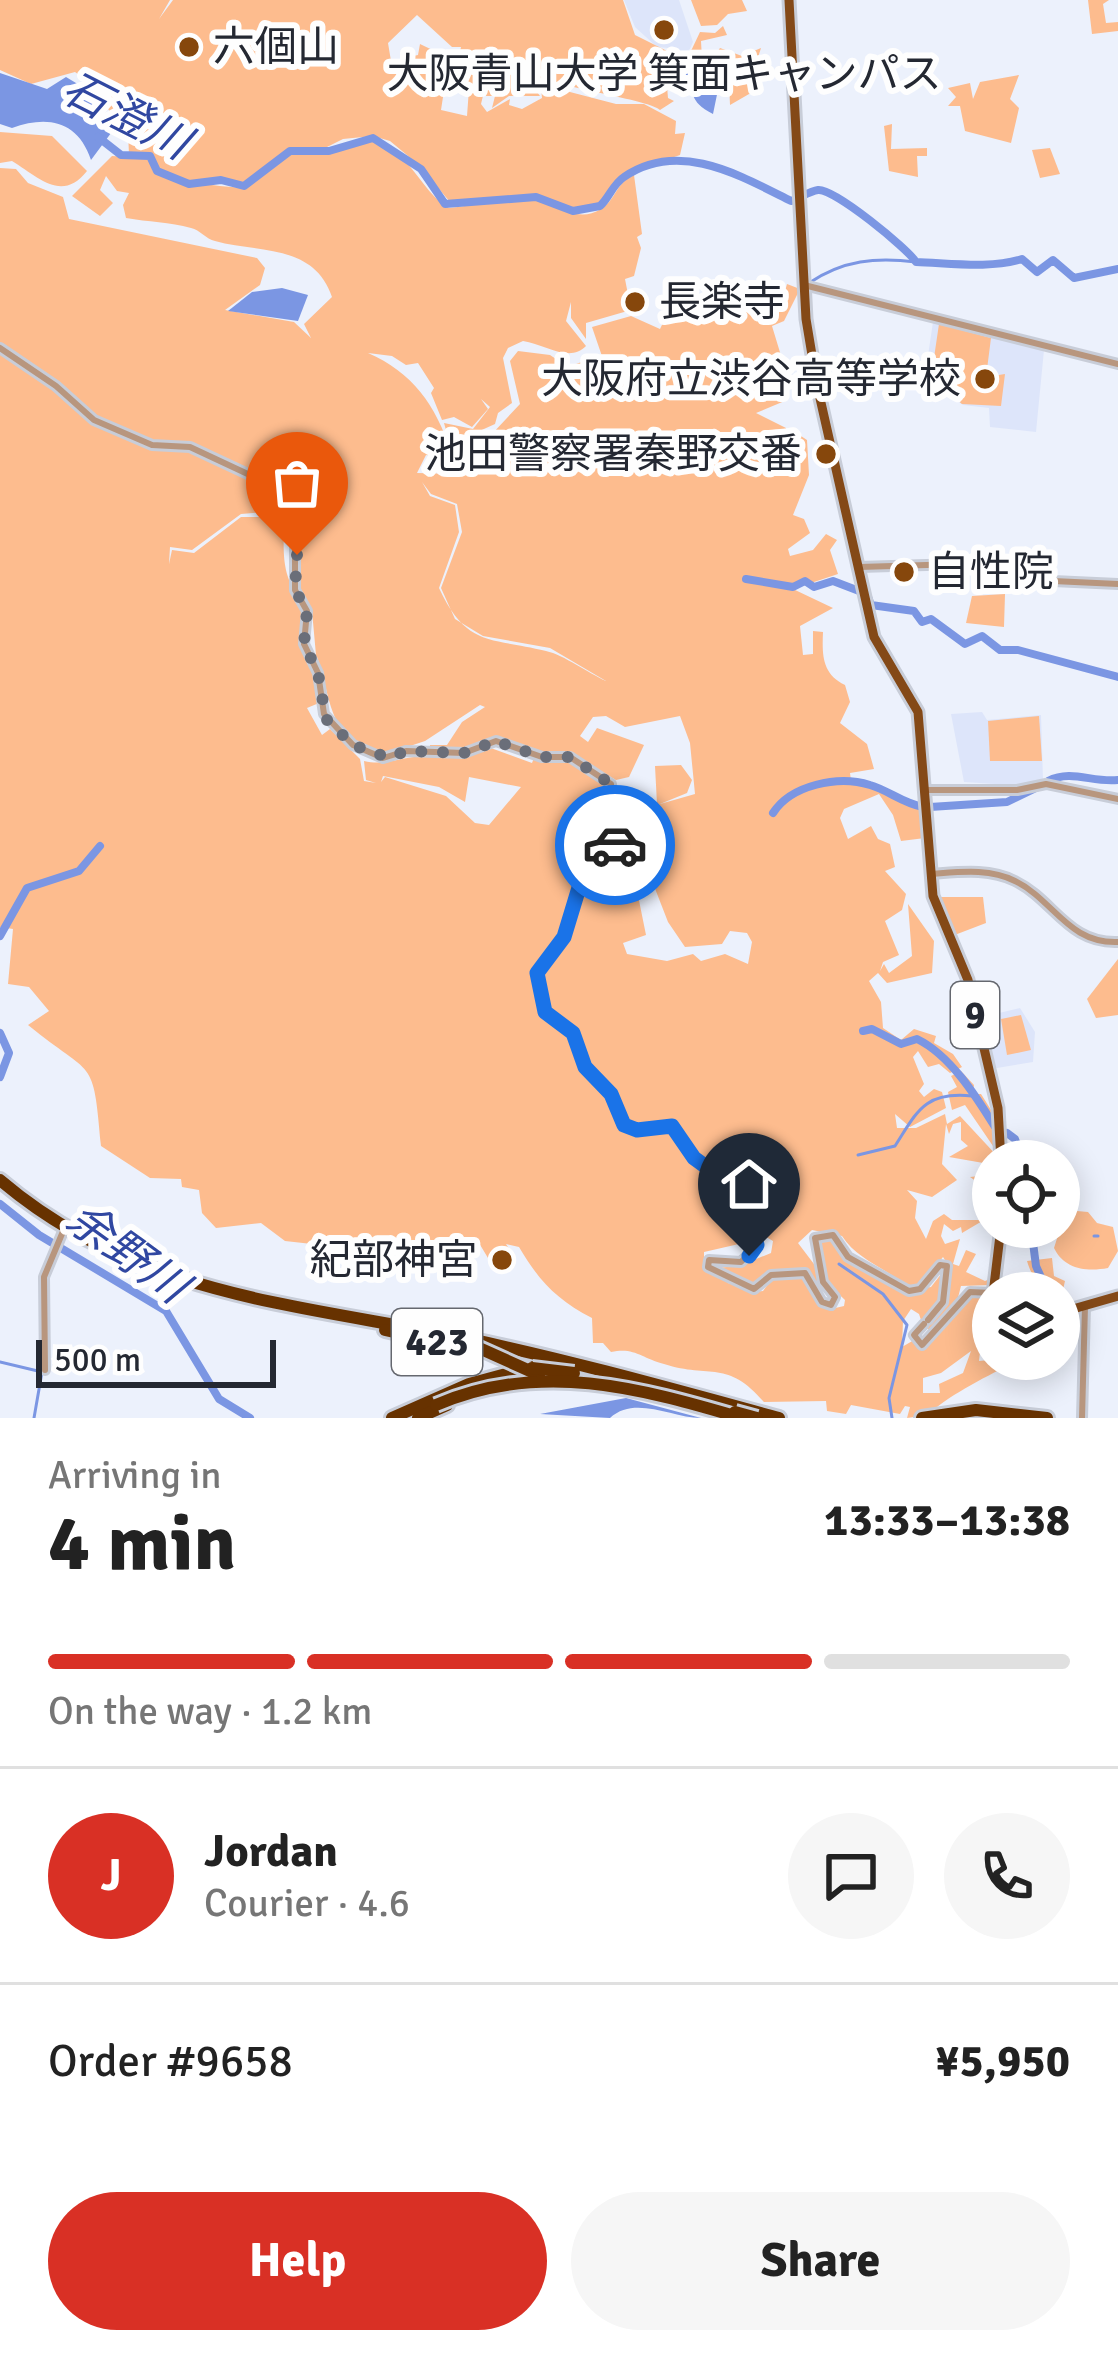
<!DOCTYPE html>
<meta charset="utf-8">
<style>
body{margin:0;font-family:Signika,"Noto Sans JP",sans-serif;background:#f6f6f6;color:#222;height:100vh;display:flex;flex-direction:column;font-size:45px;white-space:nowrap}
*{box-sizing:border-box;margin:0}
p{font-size:39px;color:#767676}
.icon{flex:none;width:66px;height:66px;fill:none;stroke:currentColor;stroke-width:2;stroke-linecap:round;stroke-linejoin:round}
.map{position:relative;height:1418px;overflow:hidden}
.panel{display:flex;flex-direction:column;background:#fff;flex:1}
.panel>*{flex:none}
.fabs{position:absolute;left:972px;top:1140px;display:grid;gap:24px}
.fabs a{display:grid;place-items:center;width:108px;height:108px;border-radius:50%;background:#fff;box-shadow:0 6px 30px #0003;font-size:60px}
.scale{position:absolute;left:36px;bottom:30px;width:240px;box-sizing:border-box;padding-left:12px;border:6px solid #242832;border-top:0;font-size:33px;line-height:42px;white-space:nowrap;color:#242832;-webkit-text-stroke:9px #fefefe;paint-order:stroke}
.pin{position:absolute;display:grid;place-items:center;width:102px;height:102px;color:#fff;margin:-123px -51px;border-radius:50% 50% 50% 0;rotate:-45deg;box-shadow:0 0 12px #0007}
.pin .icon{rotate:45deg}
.courier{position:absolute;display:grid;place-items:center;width:120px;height:120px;margin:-60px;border:9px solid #1a73e8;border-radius:50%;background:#fff;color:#222;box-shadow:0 3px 15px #0007}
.summary em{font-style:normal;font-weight:700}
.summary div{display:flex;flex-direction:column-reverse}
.summary{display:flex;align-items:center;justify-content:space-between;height:204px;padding:0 48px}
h1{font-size:78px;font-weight:700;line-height:90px}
.bar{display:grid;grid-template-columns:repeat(4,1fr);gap:18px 12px;align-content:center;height:144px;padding:0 48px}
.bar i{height:15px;border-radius:9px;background:#e0e0e0}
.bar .selected{background:#d93025}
.bar p{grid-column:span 4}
.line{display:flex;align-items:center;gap:30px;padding:0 48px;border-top:3px solid #e0e0e0}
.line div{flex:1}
.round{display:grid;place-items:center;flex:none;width:126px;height:126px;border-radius:63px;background:#f6f6f6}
.primary-button{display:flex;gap:24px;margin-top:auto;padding:24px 48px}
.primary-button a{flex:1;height:138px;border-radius:72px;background:#d93025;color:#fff;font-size:48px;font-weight:700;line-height:138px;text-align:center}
.primary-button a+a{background:#f6f6f6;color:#222}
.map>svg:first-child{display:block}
.built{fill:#dde5fa}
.green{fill:#fdbc8e;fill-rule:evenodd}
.water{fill:#7b96e3}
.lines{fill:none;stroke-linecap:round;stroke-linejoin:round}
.stream{stroke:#7b96e3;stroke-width:3}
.river{stroke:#7b96e3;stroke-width:8}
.minor-casing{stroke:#c8cdd8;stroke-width:12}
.major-casing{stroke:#c8cdd8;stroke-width:15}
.highway-casing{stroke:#c8cdd8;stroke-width:18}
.minor{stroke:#b8967e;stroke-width:6}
.major{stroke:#844917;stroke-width:9}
.highway{stroke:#673200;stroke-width:12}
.highway-bridge-casing{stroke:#c8cdd8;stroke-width:18;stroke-linecap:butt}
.highway-bridge{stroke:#673200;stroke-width:12}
.done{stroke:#6a6e79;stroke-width:12;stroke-dasharray:0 21.6}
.route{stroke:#1a73e8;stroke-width:15}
.poi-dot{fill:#86470c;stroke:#fefefe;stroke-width:4.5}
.labels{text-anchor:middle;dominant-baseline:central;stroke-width:12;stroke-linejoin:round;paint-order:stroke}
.shield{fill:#fefefe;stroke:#65686f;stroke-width:3}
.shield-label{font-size:39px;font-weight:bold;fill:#242832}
.poi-label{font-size:42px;fill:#242832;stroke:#fefefe;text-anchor:start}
.water-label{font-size:45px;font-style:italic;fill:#3047a1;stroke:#fefefe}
</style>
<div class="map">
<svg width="1118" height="1418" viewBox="0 0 1118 1418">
<rect width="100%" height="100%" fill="#ecf1fc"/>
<g class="built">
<polygon points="624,0 679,0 693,42 690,49 674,58 668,48 657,47 635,27"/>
<polygon points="933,322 1044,350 1036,432 990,427 989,408 963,405 930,381 925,376"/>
<polygon points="982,712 987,720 1041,715 1043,780 1026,786 964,782 951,714"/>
<polygon points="992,986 999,1013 1020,1008 1035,1032 1033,1062 991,1069 973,992"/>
</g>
<g class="green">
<path d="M0,0H170L159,19L173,0H623L635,35L667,51L674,60L691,51L700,32L715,33L723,26L727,35L701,41L702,59L712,60L720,48L742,56L761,48L754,70L744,74L750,73L756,90L730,105L729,83L741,75L717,65L690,66L683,77L686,91L679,84L667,86L668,98L674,101L660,110C649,100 572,90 545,78L544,69L525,70V75L540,96H509L492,108L495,96H486L491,66L459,56L461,47H452L417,15L388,43L391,61L418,55L420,44L449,58L441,110L467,116L469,89L458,79V61L489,71L481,104L487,112L510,99L509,105L522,109L542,98L541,87L527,74L531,71L570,92L616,104H644L676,121L675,134L685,133L680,155L625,174L604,200L590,208L573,209L536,195L450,202L419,165L390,141L373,136L343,139L325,148H290L244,184L221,179L190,182L159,170L151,154L129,155L128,131L122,133C118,120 89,81 75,72L31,84L0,70Z"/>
<polygon points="691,0 742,0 747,11 728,14 717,25 701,26"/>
<polygon points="1088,0 1109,0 1103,4 1106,23 1118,22 1118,31 1092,34"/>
<polygon points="1019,75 1010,99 1019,108 1011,143 965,131 960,106 948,106 956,97 948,88 970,83 973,99 980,82"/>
<polygon points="892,124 891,149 927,148 927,156 917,156 918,177 889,171 884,126"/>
<path d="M0,132L52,136L87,171C62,203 38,177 12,161L0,163Z"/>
<path d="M368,140C410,147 419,191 449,208C475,206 511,195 536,200C558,204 577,224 601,209C616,200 616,182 634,175L642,234L637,237L641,248L634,276L625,279L631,310L586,323V339L571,318V302L566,321L586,346C570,363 546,345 523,341L508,348L503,358L512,403L498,413L495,424L464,438L465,460L454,471L431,462L454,459L444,423L473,429L490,407L481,399L488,409L472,427L454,417L442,420L431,393L434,388L418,363L406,365L392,356L368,353C412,372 436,405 451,452L447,457L426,455L417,473L460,474L470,459L469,443L491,435L520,404L510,361L518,351L550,355L568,367L587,360L605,365L592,327L631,316L660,329L673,302L703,297L708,304L734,298L736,304L784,295L787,284L800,289L784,321L772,326L789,382L781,389L787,400L756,413L786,428V437L798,434L807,440L809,475L793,515L804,519L810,533L788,549L790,556L813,550L826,534L837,540L830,550L838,574L793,589L833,608L800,626L803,655L813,654V631L823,632C822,655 822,674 845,685L850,702L840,723L867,744L874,769L850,773L851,781L923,807L925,838L901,841L893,815L879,794L844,809L840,818L848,839L871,826L878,839L890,844L895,867L885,871L906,894L902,910L885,921L899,955L883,962L880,971L884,964L889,973L912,956L908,904L934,941L932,973L887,983L878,973L869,981L881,1002L883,1028L901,1040L914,1029L936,1036L934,1043L953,1054L962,1067L950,1073L939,1064L928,1067L918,1051L913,1057L924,1084L919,1091L924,1097L934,1089L942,1092L946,1108L910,1127L895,1114L897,1128H916L945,1114L947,1124L960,1116L999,1158L993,1161V1198L974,1199L980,1184L970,1177L989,1175V1164L949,1157L968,1146L961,1140V1122L953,1124L949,1134L946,1124L942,1164L957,1180L932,1197L907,1190L917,1201L915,1218L926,1239L933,1221L944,1214L952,1220H984L962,1233L961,1227L953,1231L944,1224L941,1236L945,1244L960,1239L953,1264L959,1266L966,1250L976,1254L966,1272L985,1281L992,1278L990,1285L961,1286L955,1309L935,1331L925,1328L945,1303L950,1268L943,1257L920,1286L908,1288C888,1268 858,1261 842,1236L812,1230L798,1243L820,1272V1287L806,1268L770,1273L752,1286L715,1268L739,1266L771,1253L773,1241L739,1221L746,1207L739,1187L700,1156L674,1120L642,1127L624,1121L613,1091L586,1065L575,1031L547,1010L539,974L571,932L588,881L610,857L630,856L646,935L623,943L627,954L667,961L693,954L701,961L725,954L748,964L752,942L747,933L730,931L722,944L685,947L668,922L635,837L621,833L619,803L628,799L643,809L657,804L655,766L681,765L692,780L687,793L660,804L695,794L690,743L680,716L625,727L606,716L593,717L580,736L588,742L597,728L644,745L629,777L616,780L566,751L542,755L496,737L474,746L473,754L488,747L532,763L534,758L570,759L610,786L608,834L580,823L609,839L575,883L557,941L532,969L545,1020L569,1034L579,1065L606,1094L620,1126L641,1135L669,1130L694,1162L719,1183L710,1202L721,1208L734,1200L741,1206L732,1227L752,1241L704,1252V1265L728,1283L753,1292L763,1291L771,1280L803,1275L831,1309L844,1306L845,1300L826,1282L818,1240L825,1236L835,1239L847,1258L905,1291L931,1287L945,1269L941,1301L922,1323L919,1314L911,1309L903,1321L902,1347L914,1340L921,1348L930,1344L973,1294L993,1299V1345L981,1343L979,1361L1000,1359L1008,1366C986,1376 943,1399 928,1415L907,1418L910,1407L905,1406L900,1414L851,1405L846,1414L827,1411L826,1401L764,1402C727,1359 711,1379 664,1364C641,1358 635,1347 611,1352L603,1343H593L592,1318C557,1300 539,1281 519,1247L506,1244L514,1257L503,1273H497L479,1243L466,1247L371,1238L348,1248L285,1241L261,1223L216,1228L202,1213L199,1190L182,1187L181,1179L150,1178L101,1146C93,1054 94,1079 28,1025L49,1011L29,987L8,984L13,929L0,927V168L16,169L28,183L63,197L69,219L257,258L265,268L260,285L225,310L294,322L311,338L304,324L332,297C314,243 257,253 215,241C206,239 200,230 191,228C170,222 148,222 126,218L123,205L129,193L117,191L106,176L100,190L113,203L100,216L72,196L112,156L149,158L153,171C188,184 208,185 245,188L286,154H328ZM422,482L431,494L457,504L462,532L441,588L455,619L483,636L550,648L606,681C588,673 564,655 546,651C490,637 467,648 439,588L459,532L455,505L430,496ZM287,510L301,553L300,595L312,611L316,655L309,647L308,607C282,582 283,559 284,524L278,517H241L194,553L172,550L169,564L170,547L192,550L241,514ZM317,657C334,706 325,733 383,755L425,741L480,705L485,707L462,722L447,745H430L429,757C405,754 388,767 364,761L366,780L376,783L364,781L360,759L330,729L322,735L307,708L319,703ZM383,776L439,787L465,802L469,777L521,787L489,825L475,823L446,796L385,777L381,782ZM971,1351L963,1373L939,1384L940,1393H923V1378L941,1373Z"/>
<polygon points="1050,148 1060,174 1040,178 1032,150"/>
<polygon points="939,324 991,338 986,377 1005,374 1001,406 962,404 931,378"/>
<polygon points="1005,594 1004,627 966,623 972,596"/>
<polygon points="1039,716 1042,761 990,761 988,721"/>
<polygon points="936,897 983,897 986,923 952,936"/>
<polygon points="1118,959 1118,1015 1096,1018 1087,999"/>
<polygon points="1021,1015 1031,1050 1007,1055 1001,1019"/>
<polygon points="961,1071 974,1085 973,1094 981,1094 998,1121 997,1143 993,1146 965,1105 952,1110 948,1092 957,1087 951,1076"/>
<path d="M1066,1210L1088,1212L1097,1223L1113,1227L1118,1251L1108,1268C1086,1272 1064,1269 1054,1248Z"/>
<path d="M1052,1258L1054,1276L1065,1281L1062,1294C1045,1291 1033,1282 1027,1261Z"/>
</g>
<g class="water">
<path d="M690,67L720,80L713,114C687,101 697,92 684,78Z"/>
<path d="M0,73L47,89L66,77L86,89L114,129L91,160C78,121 48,115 12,128L0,124Z"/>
<polygon points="282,288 308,295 298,321 228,311 252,292"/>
<path d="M626,1398L701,1418C672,1418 635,1395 610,1418L540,1414Z"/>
</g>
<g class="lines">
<g class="stream">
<path d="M809,283C843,260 876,257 916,262"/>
<path d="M858,1155L895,1146C917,1112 924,1091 972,1096"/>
<polyline points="1094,1236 1098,1236"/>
<polyline points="839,1264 883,1294 907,1325 889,1398 892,1418"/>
<polyline points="0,1362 42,1372 34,1418"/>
</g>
<g class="river">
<path d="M98,137L121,155L150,156L157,171L189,184L221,180L244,186L290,151H329L373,138L421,169L445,204L536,197L573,211L600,206C609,198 613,184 624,177C679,139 741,176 791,201C799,199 809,191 818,190C834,188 908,249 916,262C949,263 992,269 1022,259L1037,272L1053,260L1074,278L1118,269"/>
<polyline points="746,579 793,587 805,581 814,587 833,581 867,594 871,605 914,611 922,622 931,619 965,644 982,636 1000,650 1018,650 1118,677"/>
<path d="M1048,781C1072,769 1092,783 1118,780"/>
<polyline points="930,807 1007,802 1038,787"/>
<path d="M773,813C791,785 838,775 870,785C888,790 902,803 923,807"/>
<polyline points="0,936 27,888 79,871 100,846"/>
<path d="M863,1031L872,1029L901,1044L917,1039C950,1055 976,1096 995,1127"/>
<polyline points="0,1033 9,1053 0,1077"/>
<polyline points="1007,1133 1015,1139 1023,1161"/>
<polyline points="0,1204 39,1235 166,1311 219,1399 250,1418"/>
<polyline points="1031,1227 1036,1266 1048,1293"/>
</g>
<defs>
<g id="minor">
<polyline points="804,285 1118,364"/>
<polyline points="0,348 56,386 94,420 152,445 190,447 269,484 295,534 295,590 307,611 304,644 318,673 324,714 353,745 383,758 406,751 464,753 496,741 542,757 570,757 611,784 615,844 581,881 564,936 537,973 545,1012 573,1033 585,1067 611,1094 624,1125 637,1130 672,1126 694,1158 738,1190 744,1205 734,1221 754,1235 756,1247 741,1262 709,1260 708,1267 754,1289 771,1275 805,1273 822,1302 831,1305 835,1297 823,1282 815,1238 833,1235 848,1257 909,1291 920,1289 940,1265 947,1266 943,1302 928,1320"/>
<polyline points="859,567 960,564 1053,581 1118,584"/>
<polyline points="925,790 1017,790 1046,784 1118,799"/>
<path d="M931,874C960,872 989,868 1015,881C1054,900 1068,944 1118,942"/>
<polyline points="924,1324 914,1335 922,1345 970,1292 992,1293"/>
<polyline points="45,1370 44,1277 64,1229"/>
<polyline points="1082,1418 1085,1306"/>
</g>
<g id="major">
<polyline points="789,0 806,319 817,385 874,637 918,712 933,896 968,980 998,1108 1001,1161"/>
<polyline points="993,1294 1001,1227"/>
<polyline points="1059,1313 1118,1296"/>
</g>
<g id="highway">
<path d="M0,1180C137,1297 299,1304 469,1339C573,1361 676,1390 779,1418"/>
<polyline points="385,1330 429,1340"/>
<polyline points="392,1418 469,1384 532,1367"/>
<polyline points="418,1418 447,1405"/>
<polyline points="922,1418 976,1410 1047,1418"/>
</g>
</defs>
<use href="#minor" class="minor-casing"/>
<use href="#major" class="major-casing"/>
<use href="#highway" class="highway-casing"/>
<use href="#minor" class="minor"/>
<use href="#major" class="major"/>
<use href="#highway" class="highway"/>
<defs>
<g id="highway-bridge">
<polyline points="421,1335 479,1348 539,1375"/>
<polyline points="532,1368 574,1373"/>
<path d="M436,1405C540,1360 639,1388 742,1418"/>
<polyline points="735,1412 757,1418"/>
</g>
</defs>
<use href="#highway-bridge" class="highway-bridge-casing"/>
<use href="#highway-bridge" class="highway-bridge"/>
</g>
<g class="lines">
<polyline class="done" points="297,555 295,590 307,611 304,644 318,673 326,719 353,745 389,758 406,751 464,753 496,741 542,757 570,757 611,784 615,845"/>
<polyline class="route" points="615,845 581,881 564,937 537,973 545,1012 573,1033 585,1067 611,1094 624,1125 637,1130 672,1126 694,1158 738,1190 744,1204 735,1225 754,1235 757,1245 749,1256"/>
</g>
<g class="poi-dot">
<circle cx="664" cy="30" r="12"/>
<circle cx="189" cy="47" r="12"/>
<circle cx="635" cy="302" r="12"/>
<circle cx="985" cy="379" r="12"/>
<circle cx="826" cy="454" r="12"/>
<circle cx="904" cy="572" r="12"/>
<circle cx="502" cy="1260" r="12"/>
</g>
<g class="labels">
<g class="shield">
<rect x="951" y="982" width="48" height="66" rx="9"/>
<rect x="392" y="1309" width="90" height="66" rx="9"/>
</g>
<g class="shield-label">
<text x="975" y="1015">9</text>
<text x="437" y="1342">423</text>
</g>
<g class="poi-label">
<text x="213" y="47">六個山</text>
<text x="664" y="74" text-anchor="middle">大阪青山大学 箕面キャンパス</text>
<text x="659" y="302">長楽寺</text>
<text x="961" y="379" text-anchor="end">大阪府立渋谷高等学校</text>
<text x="802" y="454" text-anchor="end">池田警察署秦野交番</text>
<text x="928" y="572">自性院</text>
<text x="478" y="1260" text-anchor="end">紀部神宮</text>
</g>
<g class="water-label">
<text transform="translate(126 116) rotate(27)">石澄川</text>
<text transform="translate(127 1253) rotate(36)">余野川</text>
</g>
</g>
</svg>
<div class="fabs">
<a><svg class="icon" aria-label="locate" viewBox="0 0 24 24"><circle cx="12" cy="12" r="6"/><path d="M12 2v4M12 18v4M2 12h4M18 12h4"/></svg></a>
<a><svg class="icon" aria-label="layers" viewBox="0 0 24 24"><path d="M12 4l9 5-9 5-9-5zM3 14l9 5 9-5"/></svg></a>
</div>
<div class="scale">500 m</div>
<div class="pin" style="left:297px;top:555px;background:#ea580c"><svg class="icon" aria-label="bag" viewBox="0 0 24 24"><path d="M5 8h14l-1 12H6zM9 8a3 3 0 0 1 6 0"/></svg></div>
<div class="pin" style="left:749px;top:1256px;background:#1f2937"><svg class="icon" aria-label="home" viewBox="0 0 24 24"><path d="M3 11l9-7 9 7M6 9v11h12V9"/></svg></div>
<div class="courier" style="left:615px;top:845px"><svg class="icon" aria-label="car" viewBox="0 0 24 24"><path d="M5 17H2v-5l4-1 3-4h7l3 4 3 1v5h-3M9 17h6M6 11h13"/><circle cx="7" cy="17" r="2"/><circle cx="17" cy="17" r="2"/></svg></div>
</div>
<section class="panel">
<div class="summary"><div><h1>4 min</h1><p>Arriving in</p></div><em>13:33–13:38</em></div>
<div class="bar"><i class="selected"></i><i class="selected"></i><i class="selected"></i><i></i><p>On the way · 1.2 km</p></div>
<div class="line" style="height:216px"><b class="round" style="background:#d93025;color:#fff">J</b><div><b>Jordan</b><p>Courier · 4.6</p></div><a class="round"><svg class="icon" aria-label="chat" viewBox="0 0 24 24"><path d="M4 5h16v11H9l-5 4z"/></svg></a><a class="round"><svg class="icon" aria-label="phone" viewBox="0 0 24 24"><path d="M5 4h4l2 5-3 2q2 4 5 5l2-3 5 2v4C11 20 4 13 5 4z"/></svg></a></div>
<div class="line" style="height:156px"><div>Order #9658</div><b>¥5,950</b></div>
<div class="primary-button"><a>Help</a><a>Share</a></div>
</section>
